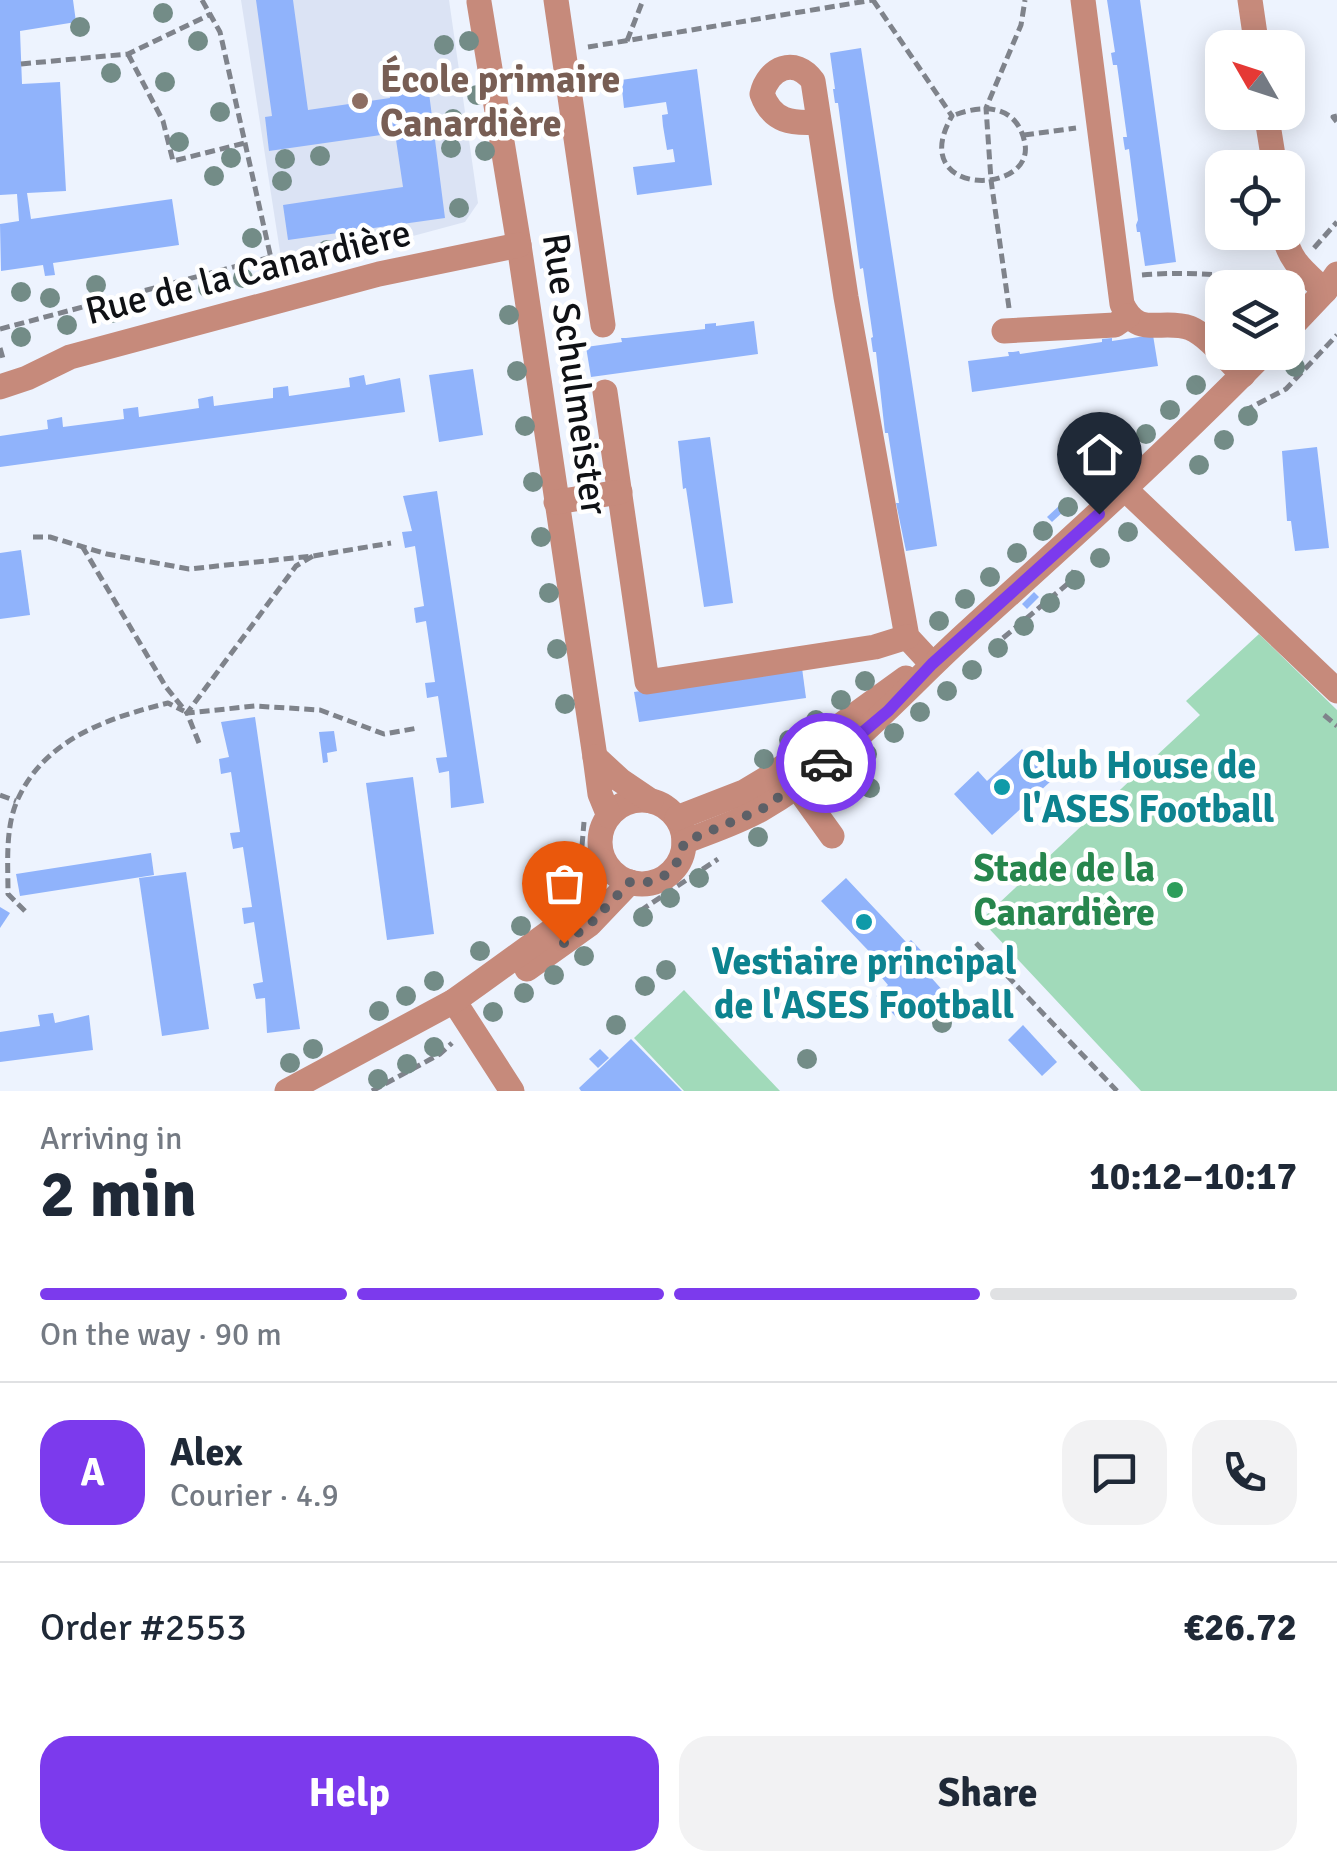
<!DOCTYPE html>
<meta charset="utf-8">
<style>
body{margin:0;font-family:Signika,sans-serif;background:#f2f2f3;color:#1f2937;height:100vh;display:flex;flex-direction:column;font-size:38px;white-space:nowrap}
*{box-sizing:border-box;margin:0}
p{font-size:32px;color:#747a83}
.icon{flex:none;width:55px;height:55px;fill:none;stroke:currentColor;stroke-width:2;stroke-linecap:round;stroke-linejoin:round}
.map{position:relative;height:1091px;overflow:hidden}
.side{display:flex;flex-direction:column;background:#fff;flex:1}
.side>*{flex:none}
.needle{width:65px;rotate:309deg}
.tools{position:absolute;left:1205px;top:30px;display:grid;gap:20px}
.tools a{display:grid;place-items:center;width:100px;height:100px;border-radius:20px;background:#fff;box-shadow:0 5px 25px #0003;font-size:50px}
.pin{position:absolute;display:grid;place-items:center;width:85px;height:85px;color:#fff;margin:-102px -42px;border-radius:50% 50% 50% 0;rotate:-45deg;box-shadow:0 0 10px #0007}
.pin .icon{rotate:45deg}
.courier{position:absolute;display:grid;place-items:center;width:100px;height:100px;margin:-50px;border:8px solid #7c3aed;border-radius:50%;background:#fff;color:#222;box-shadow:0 2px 12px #0007}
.headline em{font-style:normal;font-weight:700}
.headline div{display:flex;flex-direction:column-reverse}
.headline{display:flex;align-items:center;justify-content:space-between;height:170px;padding:0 40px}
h1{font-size:65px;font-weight:700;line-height:75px}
.bar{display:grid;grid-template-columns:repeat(4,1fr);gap:15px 10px;align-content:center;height:120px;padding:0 40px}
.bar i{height:12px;border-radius:8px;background:#e0e1e3}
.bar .active{background:#7c3aed}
.bar p{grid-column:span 4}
.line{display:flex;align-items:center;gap:25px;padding:0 40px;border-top:2px solid #e0e1e3}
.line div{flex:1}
.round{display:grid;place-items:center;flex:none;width:105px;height:105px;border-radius:30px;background:#f2f2f3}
.action{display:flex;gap:20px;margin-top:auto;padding:20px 40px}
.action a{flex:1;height:115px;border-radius:30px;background:#7c3aed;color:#fff;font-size:40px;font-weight:700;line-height:115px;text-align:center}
.action a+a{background:#f2f2f3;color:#1f2937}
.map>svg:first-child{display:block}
.built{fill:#dbe3f4}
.green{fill:#a1daba}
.building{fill:#90b3fb}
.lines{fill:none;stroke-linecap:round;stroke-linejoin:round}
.path{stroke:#7f838b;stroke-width:5;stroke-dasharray:10 5;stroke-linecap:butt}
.minor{stroke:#c68a7b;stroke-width:25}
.tree{fill:#738c87}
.done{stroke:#5d6067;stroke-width:10;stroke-dasharray:0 18}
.route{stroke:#7c3aed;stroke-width:12}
.education-dot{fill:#8d6e63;stroke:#fff;stroke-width:4}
.culture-dot{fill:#0f9aa8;stroke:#fff;stroke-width:4}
.leisure-dot{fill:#2e9e5b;stroke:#fff;stroke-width:4}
.labels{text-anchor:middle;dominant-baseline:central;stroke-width:9;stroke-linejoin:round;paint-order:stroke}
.education-label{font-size:38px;font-weight:bold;fill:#785e54;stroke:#fff;text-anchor:start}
.street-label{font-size:38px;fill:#0f1115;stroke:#fff}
.culture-label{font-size:38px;font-weight:bold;fill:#0d838f;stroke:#fff;text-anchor:start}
.leisure-label{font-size:38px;font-weight:bold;fill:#27864d;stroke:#fff;text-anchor:end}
</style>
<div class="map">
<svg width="1337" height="1091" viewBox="0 0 1337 1091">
<rect width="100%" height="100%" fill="#edf3fe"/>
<polygon class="built" points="241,0 449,0 478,203 465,222 283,271"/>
<g class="green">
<polygon points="1259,634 1337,710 1337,1091 1141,1091 981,920 1200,715 1186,701"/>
<polygon points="684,990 780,1091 684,1091 634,1038"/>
</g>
<g class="building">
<polygon points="0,0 73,0 76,22 20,31 22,84 60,82 66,191 27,193 31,219 172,199 179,245 53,263 55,275 45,276 43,265 1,271 0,224 19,221 17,194 0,195"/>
<polygon points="256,0 293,0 308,110 390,98 389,90 425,85 426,93 429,93 445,218 288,240 283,205 403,187 395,133 269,151 265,117 272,116"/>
<polygon points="1107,0 1140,0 1176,262 1145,266 1140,232 1137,232 1136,225 1138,220 1129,149 1125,150 1124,144 1123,137 1127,137 1117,65 1113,65 1111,53 1115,52"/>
<polygon points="861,48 937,546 906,551 896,503 899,503 888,433 885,433 876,352 873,352 871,338 873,337 863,268 860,269 838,103 835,103 833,89 835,89 830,53"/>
<polygon points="697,69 712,185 637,195 633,167 675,162 673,149 667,150 663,126 662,115 668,114 666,102 624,108 621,80"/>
<polygon points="754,321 758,354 591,377 586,347 622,342 621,338 626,338 705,329 705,324 716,323 716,326"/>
<polygon points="1153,335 1158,366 972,392 968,361 1009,356 1008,352 1013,352 1019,351 1020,354 1102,342 1102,339 1112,338 1112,341"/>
<polygon points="473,369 483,435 439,442 429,375"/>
<polygon points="364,375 366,385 400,378 405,412 0,467 0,436 48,429 47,420 62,417 63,427 124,419 123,409 138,407 139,417 199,408 198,399 213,396 214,406 273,398 273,388 288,386 289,396 350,387 349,378"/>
<polygon points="710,437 733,603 704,607 686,488 683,489 678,441"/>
<polygon points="1317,447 1329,548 1295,551 1291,521 1287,521 1282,451"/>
<polygon points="437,491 484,803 451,808 449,771 439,773 436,758 447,757 438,696 427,698 425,683 435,682 426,621 416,623 414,608 424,606 415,546 405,548 402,532 412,531 403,496"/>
<polygon points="1060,505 1064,511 1052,522 1047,517"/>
<polygon points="21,550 30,615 0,619 0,553"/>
<polygon points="1034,592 1039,597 1027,609 1022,604"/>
<polygon points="802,668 806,698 639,722 634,692"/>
<polygon points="255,717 300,1029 267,1033 265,998 256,999 253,984 263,982 254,922 244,924 242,908 252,907 243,847 233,849 230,833 240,832 231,772 221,774 219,759 229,757 221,722"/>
<polygon points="334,731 337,751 327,753 328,762 323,763 319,732"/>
<polygon points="1022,749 1051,781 992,835 954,794 978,771 987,781"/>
<polygon points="413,777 434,934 387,940 366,783"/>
<polygon points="151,853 154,875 20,896 16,874"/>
<polygon points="186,872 209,1029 162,1036 139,878"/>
<polygon points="846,878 907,943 911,940 936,966 928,974 945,993 919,1017 897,1018 876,996 888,985 877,972 883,966 821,901"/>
<polygon points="0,907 10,913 0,928"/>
<polygon points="53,1013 55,1023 89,1015 93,1050 0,1062 0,1032 40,1026 38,1015"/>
<polygon points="1023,1025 1057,1062 1042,1076 1008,1040"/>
<polygon points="631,1039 682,1091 581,1091 579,1088"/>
<polygon points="600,1049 609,1058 598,1068 589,1059"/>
</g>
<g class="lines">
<g class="path">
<polyline points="202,0 220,32 275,276"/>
<path d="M873,0L952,116C905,197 1034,196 1025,144C1018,105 984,103 952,116"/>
<polyline points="627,41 643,0"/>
<polyline points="588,47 873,0"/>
<polyline points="128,54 163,121 173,161 245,143"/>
<polyline points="21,64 128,54 211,14"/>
<polyline points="1337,116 1333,117 1337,122"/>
<polyline points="1024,135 1076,128"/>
<polyline points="1314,248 1337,222"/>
<path d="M1142,275C1189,271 1232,275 1280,282"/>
<polyline points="1009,308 991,180 986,108 1021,25 1025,0"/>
<polyline points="0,329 271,257"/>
<polyline points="0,348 4,362"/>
<polyline points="1244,411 1286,389 1337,335"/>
<polyline points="33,537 50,537 107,554 189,569 313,556 391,543"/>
<polyline points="82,546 166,687 187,713 296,566 313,556"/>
<polyline points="1003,638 1071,581 1074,570"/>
<polyline points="1324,715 1337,726"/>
<polyline points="199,743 187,713 255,706 320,710 384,734 418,728"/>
<polyline points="0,795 16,801"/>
<polyline points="582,846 584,822"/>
<path d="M25,911L8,894C8,864 5,829 17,801C44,739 108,718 168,703L184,711"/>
<polyline points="640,911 718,859"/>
<polyline points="976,943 1117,1091"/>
<polyline points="372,1091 440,1054 452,1043"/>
</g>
<g class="minor">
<polyline points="556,0 603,325"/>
<path d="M1083,0L1122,304C1138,339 1161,318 1190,328C1209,336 1228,361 1243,375"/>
<polyline points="1250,0 1257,48"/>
<polyline points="479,2 519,245 595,757"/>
<polyline points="1266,112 1275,168"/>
<path d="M819,122C792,124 772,122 762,94C768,68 795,56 813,81L846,297L907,637L932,664"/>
<path d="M1284,232C1288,261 1305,272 1325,291"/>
<polyline points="1288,330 1325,291 1337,274"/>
<polyline points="1004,331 1115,325 1128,316"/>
<polyline points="0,387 27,378 70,357 379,274 519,245"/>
<polyline points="605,392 647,682 875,647 907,637"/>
<polyline points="1126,490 1337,691"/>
<polyline points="556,502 620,492"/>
<polyline points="804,797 832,836"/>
<circle cx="642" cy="842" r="42"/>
<polyline points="609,816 600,794 595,757 620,780 651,801"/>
<polyline points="677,818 744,792 769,777 906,678"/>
<path d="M684,842C709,832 737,823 760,810C843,763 903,690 972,628C1072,538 1171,448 1265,352"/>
<polyline points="527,969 590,924 630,882"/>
<polyline points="454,1001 512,1091"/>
<polyline points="287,1091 454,1001 482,981 554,929 574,909 604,861"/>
</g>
</g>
<g class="tree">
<circle cx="163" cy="13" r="10"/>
<circle cx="80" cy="27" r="10"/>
<circle cx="198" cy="41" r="10"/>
<circle cx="469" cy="41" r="10"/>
<circle cx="444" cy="45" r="10"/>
<circle cx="111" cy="73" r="10"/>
<circle cx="165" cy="82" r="10"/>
<circle cx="477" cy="95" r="10"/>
<circle cx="220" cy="112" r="10"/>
<circle cx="453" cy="119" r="10"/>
<circle cx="179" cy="142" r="10"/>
<circle cx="451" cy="148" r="10"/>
<circle cx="485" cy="151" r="10"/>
<circle cx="320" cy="156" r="10"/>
<circle cx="231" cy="158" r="10"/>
<circle cx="285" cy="159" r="10"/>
<circle cx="214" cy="176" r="10"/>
<circle cx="282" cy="181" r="10"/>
<circle cx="459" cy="208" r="10"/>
<circle cx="252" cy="238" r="10"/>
<circle cx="327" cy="250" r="10"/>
<circle cx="243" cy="278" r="10"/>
<circle cx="96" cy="285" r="10"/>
<circle cx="208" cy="288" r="10"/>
<circle cx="21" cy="292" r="10"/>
<circle cx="50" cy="298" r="10"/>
<circle cx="165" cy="299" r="10"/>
<circle cx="112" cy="313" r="10"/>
<circle cx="509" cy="315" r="10"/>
<circle cx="67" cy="325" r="10"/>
<circle cx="21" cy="337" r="10"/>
<circle cx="1295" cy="367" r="10"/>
<circle cx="517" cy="371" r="10"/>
<circle cx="1196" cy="385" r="10"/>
<circle cx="1170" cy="410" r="10"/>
<circle cx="1248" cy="416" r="10"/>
<circle cx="525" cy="426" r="10"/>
<circle cx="1146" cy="434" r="10"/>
<circle cx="1224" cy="440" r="10"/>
<circle cx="1121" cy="458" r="10"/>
<circle cx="1199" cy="465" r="10"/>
<circle cx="533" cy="482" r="10"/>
<circle cx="1095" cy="482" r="10"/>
<circle cx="1068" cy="507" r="10"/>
<circle cx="1043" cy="531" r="10"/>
<circle cx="1128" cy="532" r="10"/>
<circle cx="541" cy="537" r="10"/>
<circle cx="1017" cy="553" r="10"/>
<circle cx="1100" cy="558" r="10"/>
<circle cx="990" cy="577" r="10"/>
<circle cx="1075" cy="580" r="10"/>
<circle cx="549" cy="593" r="10"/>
<circle cx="965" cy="599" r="10"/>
<circle cx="1050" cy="603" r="10"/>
<circle cx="939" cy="621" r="10"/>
<circle cx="1024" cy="626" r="10"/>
<circle cx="998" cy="648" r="10"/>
<circle cx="557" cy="649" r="10"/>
<circle cx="972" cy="670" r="10"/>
<circle cx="865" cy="681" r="10"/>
<circle cx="947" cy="691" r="10"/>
<circle cx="841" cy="700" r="10"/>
<circle cx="565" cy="704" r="10"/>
<circle cx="920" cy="712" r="10"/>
<circle cx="816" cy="720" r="10"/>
<circle cx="894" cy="733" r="10"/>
<circle cx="789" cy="740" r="10"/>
<circle cx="867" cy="754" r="10"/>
<circle cx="764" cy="759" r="10"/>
<circle cx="841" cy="775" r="10"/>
<circle cx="870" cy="788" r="10"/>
<circle cx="758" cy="837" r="10"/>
<circle cx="699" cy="878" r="10"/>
<circle cx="670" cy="898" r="10"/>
<circle cx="643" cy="917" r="10"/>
<circle cx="521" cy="926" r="10"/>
<circle cx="480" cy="951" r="10"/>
<circle cx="584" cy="956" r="10"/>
<circle cx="666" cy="970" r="10"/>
<circle cx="554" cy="975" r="10"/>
<circle cx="434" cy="981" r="10"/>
<circle cx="645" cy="986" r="10"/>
<circle cx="524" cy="993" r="10"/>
<circle cx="406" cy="996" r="10"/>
<circle cx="798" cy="1005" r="10"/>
<circle cx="379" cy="1011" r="10"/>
<circle cx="493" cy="1012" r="10"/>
<circle cx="942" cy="1023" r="10"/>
<circle cx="616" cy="1025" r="10"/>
<circle cx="434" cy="1047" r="10"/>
<circle cx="313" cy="1049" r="10"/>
<circle cx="807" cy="1059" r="10"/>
<circle cx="290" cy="1063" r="10"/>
<circle cx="407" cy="1064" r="10"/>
<circle cx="378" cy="1079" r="10"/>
</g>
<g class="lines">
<path class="done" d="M564,943L590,924L630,882C659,886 679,871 684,842L762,809L826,763"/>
<polyline class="route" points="826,763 888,711 932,664 1099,514"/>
</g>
<circle class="education-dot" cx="360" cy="101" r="10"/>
<g class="culture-dot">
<circle cx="1002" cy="787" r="10"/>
<circle cx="864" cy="922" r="10"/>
</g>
<circle class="leisure-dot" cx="1175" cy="890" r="10"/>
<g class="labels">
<g class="education-label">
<text x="380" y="79">École primaire<tspan x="380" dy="44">Canardière</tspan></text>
</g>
<g class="street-label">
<text transform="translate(248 272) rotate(-14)">Rue de la Canardière</text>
<text transform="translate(575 374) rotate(82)">Rue Schulmeister</text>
</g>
<g class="culture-label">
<text x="1022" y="765">Club House de<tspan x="1022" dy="44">l'ASES Football</tspan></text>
<text x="864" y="961" text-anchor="middle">Vestiaire principal<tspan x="864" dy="44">de l'ASES Football</tspan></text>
</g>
<g class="leisure-label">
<text x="1155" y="868">Stade de la<tspan x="1155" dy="44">Canardière</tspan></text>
</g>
</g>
</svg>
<div class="tools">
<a><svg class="needle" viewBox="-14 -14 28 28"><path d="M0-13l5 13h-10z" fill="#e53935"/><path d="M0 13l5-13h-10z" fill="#747a83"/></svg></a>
<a><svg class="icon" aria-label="locate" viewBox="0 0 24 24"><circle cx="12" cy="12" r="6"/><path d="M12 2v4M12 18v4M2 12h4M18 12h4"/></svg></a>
<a><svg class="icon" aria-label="layers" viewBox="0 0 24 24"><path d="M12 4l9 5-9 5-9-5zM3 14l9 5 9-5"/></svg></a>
</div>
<div class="pin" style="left:564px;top:943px;background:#ea580c"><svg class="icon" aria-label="bag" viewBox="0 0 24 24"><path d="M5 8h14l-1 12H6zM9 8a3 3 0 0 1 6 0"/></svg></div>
<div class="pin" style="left:1099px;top:514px;background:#1f2937"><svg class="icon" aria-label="home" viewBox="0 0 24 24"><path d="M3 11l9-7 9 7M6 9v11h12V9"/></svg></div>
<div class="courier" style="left:826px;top:763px"><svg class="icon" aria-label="car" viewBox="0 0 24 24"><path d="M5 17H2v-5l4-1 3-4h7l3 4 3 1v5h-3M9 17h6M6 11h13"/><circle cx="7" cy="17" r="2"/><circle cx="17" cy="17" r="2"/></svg></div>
</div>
<section class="side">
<div class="headline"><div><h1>2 min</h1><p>Arriving in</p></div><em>10:12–10:17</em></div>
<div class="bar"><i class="active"></i><i class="active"></i><i class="active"></i><i></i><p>On the way · 90 m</p></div>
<div class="line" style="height:180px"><b class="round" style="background:#7c3aed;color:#fff">A</b><div><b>Alex</b><p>Courier · 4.9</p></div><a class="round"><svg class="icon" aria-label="chat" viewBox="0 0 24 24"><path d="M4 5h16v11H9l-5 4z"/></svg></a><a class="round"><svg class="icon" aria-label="phone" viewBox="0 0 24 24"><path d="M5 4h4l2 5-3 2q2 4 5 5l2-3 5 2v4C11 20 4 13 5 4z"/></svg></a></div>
<div class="line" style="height:130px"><div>Order #2553</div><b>€26.72</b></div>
<div class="action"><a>Help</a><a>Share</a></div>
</section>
